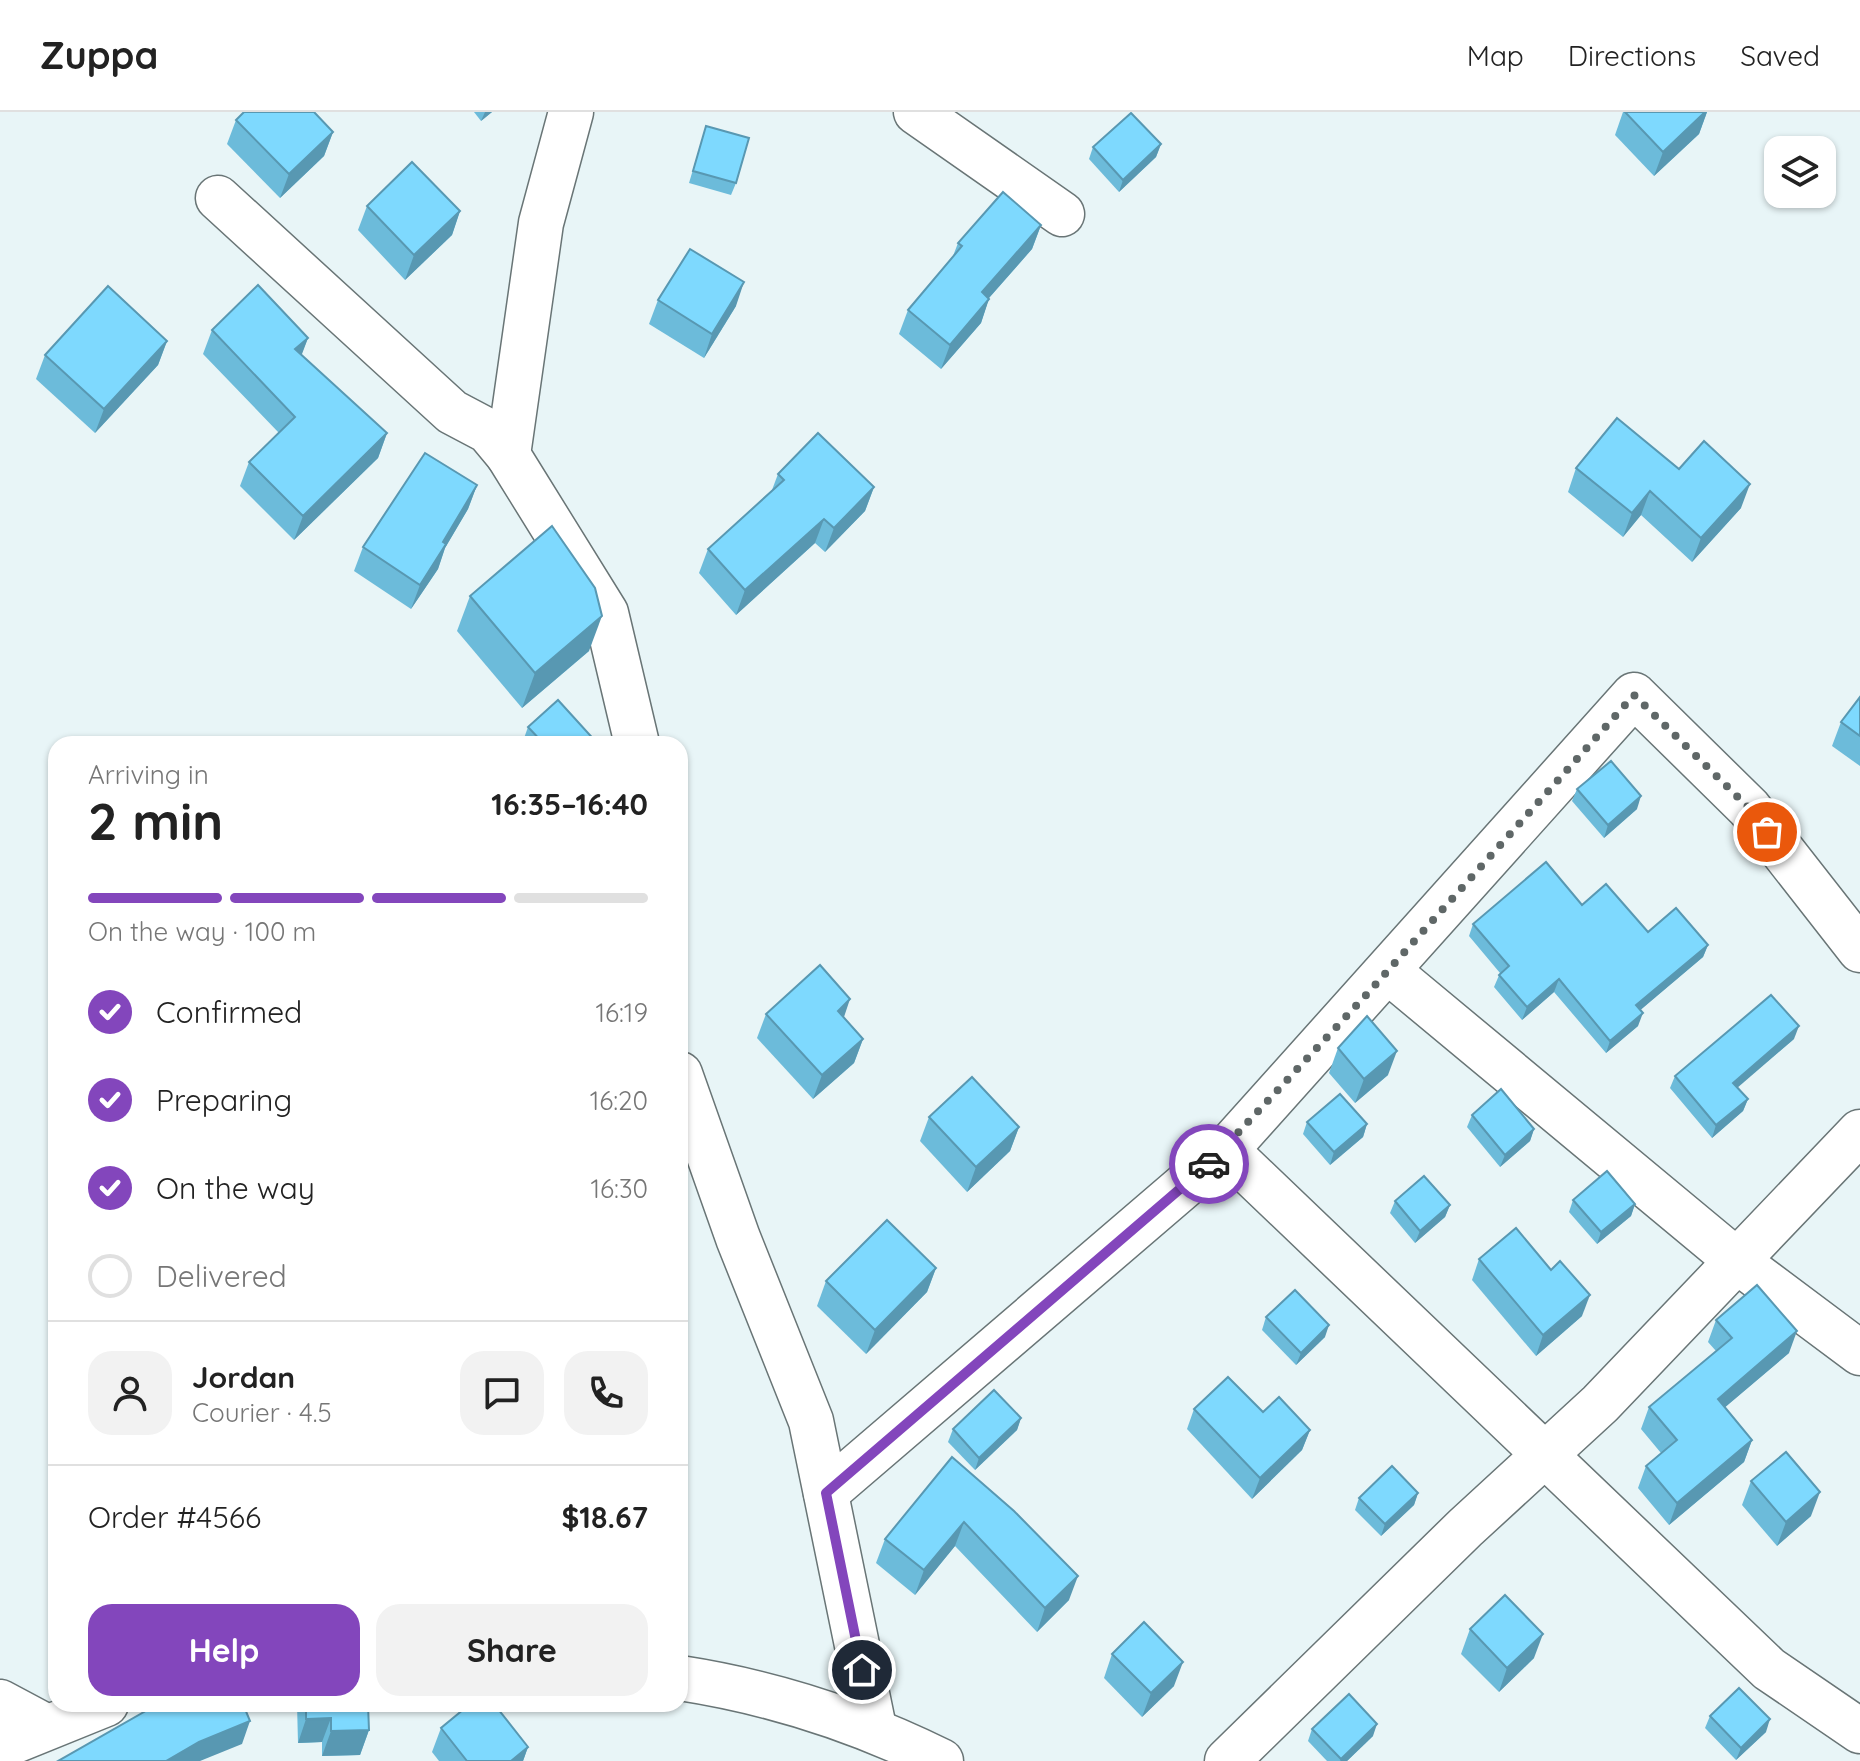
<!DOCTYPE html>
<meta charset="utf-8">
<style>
body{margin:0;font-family:Quicksand,sans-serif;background:#f2f2f2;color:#222;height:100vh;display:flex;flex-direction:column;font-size:30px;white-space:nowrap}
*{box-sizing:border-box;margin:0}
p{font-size:26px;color:#767676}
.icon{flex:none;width:44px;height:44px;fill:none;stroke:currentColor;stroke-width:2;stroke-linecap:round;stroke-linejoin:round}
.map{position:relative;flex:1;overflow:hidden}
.panel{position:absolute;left:48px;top:624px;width:640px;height:976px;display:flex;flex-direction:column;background:#fff;border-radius:24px;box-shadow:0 2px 6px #0004}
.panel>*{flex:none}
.controls{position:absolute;left:1764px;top:24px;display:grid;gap:16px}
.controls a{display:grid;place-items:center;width:72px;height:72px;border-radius:16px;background:#fff;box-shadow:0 2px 6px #0004;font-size:40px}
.pin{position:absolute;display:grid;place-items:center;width:68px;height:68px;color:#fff;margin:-34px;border:4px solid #fff;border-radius:50%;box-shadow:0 2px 8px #0007}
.courier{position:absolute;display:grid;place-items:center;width:80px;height:80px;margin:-40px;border:6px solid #8346bc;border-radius:50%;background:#fff;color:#222;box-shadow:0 2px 10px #0007}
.summary em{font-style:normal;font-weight:700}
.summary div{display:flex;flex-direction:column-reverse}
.summary{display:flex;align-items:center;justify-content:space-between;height:136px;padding:0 40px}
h1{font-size:52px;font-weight:700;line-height:60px}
.bar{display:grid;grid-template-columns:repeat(4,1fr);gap:12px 8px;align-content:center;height:96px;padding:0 40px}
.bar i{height:10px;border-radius:6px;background:#e0e0e0}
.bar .current{background:#8346bc}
.bar p{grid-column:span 4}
.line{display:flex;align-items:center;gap:20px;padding:0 40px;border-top:2px solid #e0e0e0}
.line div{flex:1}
.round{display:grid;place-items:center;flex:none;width:84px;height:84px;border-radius:24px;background:#f2f2f2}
ol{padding:0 40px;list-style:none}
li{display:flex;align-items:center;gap:24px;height:88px}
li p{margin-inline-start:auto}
li .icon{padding:8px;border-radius:50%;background:#8346bc;color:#fff;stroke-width:4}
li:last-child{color:#767676}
li i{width:44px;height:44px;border:4px solid #e0e0e0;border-radius:50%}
.primary-button{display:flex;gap:16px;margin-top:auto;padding:16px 40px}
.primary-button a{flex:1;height:92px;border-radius:24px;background:#8346bc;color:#fff;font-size:32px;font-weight:700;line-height:92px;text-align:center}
.primary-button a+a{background:#f2f2f2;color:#222}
header{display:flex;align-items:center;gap:48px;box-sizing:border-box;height:112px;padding:0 40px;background:#fff;border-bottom:2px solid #e0e0e0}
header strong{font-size:38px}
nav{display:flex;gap:44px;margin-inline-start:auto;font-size:28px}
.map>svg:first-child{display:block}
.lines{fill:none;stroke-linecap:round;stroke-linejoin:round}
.street-casing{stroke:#697576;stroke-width:47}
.secondary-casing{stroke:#697576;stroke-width:47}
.street{stroke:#fff;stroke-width:44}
.secondary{stroke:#fff;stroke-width:44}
.wall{fill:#6cbbda}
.shaded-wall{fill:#5898b2}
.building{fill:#7ed9fe;stroke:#5898b2;stroke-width:2}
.done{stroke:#5f6767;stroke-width:8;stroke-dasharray:0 14.4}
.route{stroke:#8346bc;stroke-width:10}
</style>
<header>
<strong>Zuppa</strong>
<nav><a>Map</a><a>Directions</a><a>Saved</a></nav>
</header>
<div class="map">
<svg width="1860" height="1649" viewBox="0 0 1860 1649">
<rect width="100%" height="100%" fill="#e8f5f7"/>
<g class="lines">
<defs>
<g id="street">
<polyline points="571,0 541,111 508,343 606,501 637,632"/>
<polyline points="916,0 1062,102"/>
<polyline points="218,86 452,300 488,319 508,343"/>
<polyline points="1388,859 1737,1149 1860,1241"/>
<polyline points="680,962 738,1126 811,1309 874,1616"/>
<polyline points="1226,1038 1769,1557 1860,1619"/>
<polyline points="826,1381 1226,1038 1634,583 1749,696 1860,838"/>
<polyline points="0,1590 45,1614"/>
<polyline points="1227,1649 1465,1416 1600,1292 1860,1020"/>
</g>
<g id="secondary">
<path d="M680,1566C771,1580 858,1608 941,1649"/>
<polyline points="0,1635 106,1592"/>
</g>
</defs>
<use href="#street" class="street-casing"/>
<use href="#secondary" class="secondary-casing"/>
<use href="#street" class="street"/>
<use href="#secondary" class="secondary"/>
</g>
<g class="wall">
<polygon points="474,0 492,0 481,9"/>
<polygon points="1623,0 1707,0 1699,22 1654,64 1615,23"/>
<polygon points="236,8 333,20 324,44 280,86 227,32"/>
<polygon points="706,14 736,71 731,83 689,71"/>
<polygon points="1161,32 1156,45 1119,80 1089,47 1093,35"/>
<polygon points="367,94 460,99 452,123 405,168 358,118"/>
<polygon points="1041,113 1032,137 989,186 981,211 941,257 899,222 908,198 953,144 958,131"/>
<polygon points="658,188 736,194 704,246 649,212"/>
<polygon points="212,218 308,226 301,243 387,321 378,346 294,428 240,374 249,350 279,321 203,242"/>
<polygon points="167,229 158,253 95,321 36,267 45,243"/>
<polygon points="1576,356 1679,357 1741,396 1692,450 1641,403 1623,425 1568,380"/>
<polygon points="778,362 874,375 865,399 825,440 815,431 736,503 699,461 708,437 772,378"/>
<polygon points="477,373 468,397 445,436 438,457 411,497 354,459 363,435"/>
<polygon points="470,484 589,539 522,596 457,519"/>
<polygon points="1860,585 1860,654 1832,634 1841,610"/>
<polygon points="528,615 598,632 522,632"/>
<polygon points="1577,677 1637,697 1604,726 1572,689"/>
<polygon points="1582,793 1648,820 1708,833 1703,845 1640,898 1638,914 1606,941 1554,880 1522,908 1494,875 1500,861 1469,824 1473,812"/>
<polygon points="766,902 863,927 854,951 813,987 757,926"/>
<polygon points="1794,927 1737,975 1748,987 1743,999 1712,1026 1670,976 1675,964"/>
<polygon points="1338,936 1388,963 1355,991 1329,961"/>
<polygon points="1472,1003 1534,1017 1530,1029 1500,1055 1467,1015"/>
<polygon points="929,1005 1019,1015 1010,1039 967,1080 920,1029"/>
<polygon points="1307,1010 1367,1012 1363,1025 1330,1053 1303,1022"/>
<polygon points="1573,1088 1635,1092 1631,1104 1597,1132 1569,1100"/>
<polygon points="1395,1089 1450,1093 1445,1105 1415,1131 1390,1101"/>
<polygon points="1479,1147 1551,1158 1582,1204 1536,1244 1472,1168"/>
<polygon points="936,1156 927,1180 866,1242 817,1194 826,1169"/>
<polygon points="1266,1205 1325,1225 1296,1253 1262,1218"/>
<polygon points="1716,1208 1789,1241 1725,1295 1752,1328 1744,1350 1669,1413 1638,1376 1646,1354 1661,1341 1641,1317 1649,1295 1716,1239 1708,1230"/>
<polygon points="1194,1297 1263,1300 1310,1318 1302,1338 1252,1387 1187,1317"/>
<polygon points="1021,1306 1017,1318 975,1358 948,1330 953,1317"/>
<polygon points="952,1345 1069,1488 1037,1520 955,1434 915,1483 876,1451 885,1427"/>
<polygon points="1751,1369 1811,1404 1777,1434 1742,1393"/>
<polygon points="1418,1381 1414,1393 1381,1424 1355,1398 1359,1386"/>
<polygon points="1470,1517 1534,1546 1499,1580 1461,1542"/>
<polygon points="1112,1542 1174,1574 1142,1605 1104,1566"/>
<polygon points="297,1592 368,1592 369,1618 360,1643 322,1644 322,1630 298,1631"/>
<polygon points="1710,1604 1766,1620 1736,1648 1705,1616"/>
<polygon points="441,1616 528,1635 523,1649 439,1649 432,1640"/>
<polygon points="1312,1617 1373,1624 1347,1649 1327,1649 1308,1629"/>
</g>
<g class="shaded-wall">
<polygon points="485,0 492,0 481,9"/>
<polygon points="1705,0 1707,0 1699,22 1654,64 1663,40"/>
<polygon points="333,20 324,44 280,86 289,62"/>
<polygon points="1161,32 1156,45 1119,80 1123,68"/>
<polygon points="460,99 452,123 405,168 414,143"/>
<polygon points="1041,113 1032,137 973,204 982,180"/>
<polygon points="744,170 736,194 704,246 712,222"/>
<polygon points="989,187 981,211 941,257 950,233"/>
<polygon points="308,226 299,250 295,237"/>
<polygon points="167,229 158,253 95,321 104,297"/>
<polygon points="387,321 378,346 294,428 303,404"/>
<polygon points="1750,372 1741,396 1692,450 1701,426"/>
<polygon points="477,373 468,397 445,436 438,457 411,497 420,473 443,430"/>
<polygon points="874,375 865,399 825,440 834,416"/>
<polygon points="1650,379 1641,403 1623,425 1632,401"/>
<polygon points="824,407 815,431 736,503 745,478"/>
<polygon points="602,504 589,539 522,596 535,561"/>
<polygon points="1641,684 1637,697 1604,726 1608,713"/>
<polygon points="1708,833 1703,845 1631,906 1636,893"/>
<polygon points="1559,867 1554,880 1522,908 1527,895"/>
<polygon points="850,887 842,911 838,899"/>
<polygon points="1643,901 1638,914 1606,941 1610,929"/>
<polygon points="1799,914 1794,927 1729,983 1733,971"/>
<polygon points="863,927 854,951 813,987 822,963"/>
<polygon points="1397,939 1388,963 1355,991 1364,967"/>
<polygon points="1748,987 1743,999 1712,1026 1716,1013"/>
<polygon points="1367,1012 1363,1025 1330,1053 1334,1040"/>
<polygon points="1019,1015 1010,1039 967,1080 976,1055"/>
<polygon points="1534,1017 1530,1029 1500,1055 1505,1043"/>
<polygon points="1635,1092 1631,1104 1597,1132 1601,1120"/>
<polygon points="1450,1093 1445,1105 1415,1131 1420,1119"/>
<polygon points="936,1156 927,1180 866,1242 875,1218"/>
<polygon points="1590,1183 1582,1204 1536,1244 1543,1223"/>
<polygon points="1329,1213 1325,1225 1296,1253 1301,1241"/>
<polygon points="1797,1219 1789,1241 1710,1308 1718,1287"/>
<polygon points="1021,1306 1017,1318 975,1358 979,1346"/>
<polygon points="1310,1318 1302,1338 1252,1387 1260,1366"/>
<polygon points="1752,1328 1744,1350 1669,1413 1677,1391"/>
<polygon points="1820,1380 1811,1404 1777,1434 1786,1410"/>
<polygon points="1418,1381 1414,1393 1381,1424 1385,1412"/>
<polygon points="964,1410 955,1434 915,1483 924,1458"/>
<polygon points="1078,1464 1069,1488 1037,1520 1045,1496"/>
<polygon points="1543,1522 1534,1546 1499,1580 1507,1556"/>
<polygon points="1183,1550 1174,1574 1142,1605 1151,1581"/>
<polygon points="331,1606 322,1630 298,1631 306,1607"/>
<polygon points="1770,1607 1766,1620 1736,1648 1741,1636"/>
<polygon points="250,1609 242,1632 200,1649 166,1649 199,1630"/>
<polygon points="1377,1612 1373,1624 1347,1649 1340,1649"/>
<polygon points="369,1618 360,1643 322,1644 331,1619"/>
<polygon points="528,1635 523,1649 511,1649"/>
</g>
<g class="building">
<polygon points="244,0 314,0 333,20 289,62 236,8"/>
<polygon points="1625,0 1705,0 1663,40"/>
<polygon points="1131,1 1161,32 1123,68 1093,35"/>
<polygon points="706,14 749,26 736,71 693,59"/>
<polygon points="412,50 460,99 414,143 367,94"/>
<polygon points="1003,80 1041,113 982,180 989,187 950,233 908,198 962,134 958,131"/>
<polygon points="690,137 744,170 712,222 658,188"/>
<polygon points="258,173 308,226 295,237 387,321 303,404 249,350 295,305 212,218"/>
<polygon points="108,174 167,229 104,297 45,243"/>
<polygon points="1617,306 1679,357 1704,329 1750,372 1701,426 1650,379 1632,401 1576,356"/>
<polygon points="818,321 874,375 834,416 824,407 745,478 708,437 784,368 778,362"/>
<polygon points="425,341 477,373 443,430 446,432 420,473 363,435"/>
<polygon points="552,414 595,476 602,504 535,561 470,484"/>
<polygon points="1860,585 1860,624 1841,610"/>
<polygon points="558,588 598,632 544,632 528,615"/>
<polygon points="1611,649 1641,684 1608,713 1577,677"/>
<polygon points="1546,750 1582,793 1606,772 1648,820 1676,796 1708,833 1636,893 1643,901 1610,929 1559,867 1527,895 1499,863 1509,854 1473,812"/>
<polygon points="820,853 850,887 838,899 863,927 822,963 766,902"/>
<polygon points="1771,883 1799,914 1733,971 1748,987 1716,1013 1675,964"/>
<polygon points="1367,904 1397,939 1364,967 1338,936"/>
<polygon points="972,965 1019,1015 976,1055 929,1005"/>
<polygon points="1501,977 1534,1017 1505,1043 1472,1003"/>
<polygon points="1340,982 1367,1012 1334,1040 1307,1010"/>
<polygon points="1607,1059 1635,1092 1601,1120 1573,1088"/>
<polygon points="1424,1064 1450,1093 1420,1119 1395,1089"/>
<polygon points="887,1108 936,1156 875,1218 826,1169"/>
<polygon points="1516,1116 1551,1158 1560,1149 1590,1183 1543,1223 1479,1147"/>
<polygon points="1757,1173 1797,1219 1718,1287 1752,1328 1677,1391 1646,1354 1677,1328 1649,1295 1732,1226 1716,1208"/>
<polygon points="1295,1178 1329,1213 1301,1241 1266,1205"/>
<polygon points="1228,1265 1263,1300 1279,1285 1310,1318 1260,1366 1194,1297"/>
<polygon points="994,1278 1021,1306 979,1346 953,1317"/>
<polygon points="1786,1340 1820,1380 1786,1410 1751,1369"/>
<polygon points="952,1345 1014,1399 1078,1464 1045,1496 964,1410 924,1458 885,1427"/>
<polygon points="1392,1354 1418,1381 1385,1412 1359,1386"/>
<polygon points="1505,1483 1543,1522 1507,1556 1470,1517"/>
<polygon points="1144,1510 1183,1550 1151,1581 1112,1542"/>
<polygon points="1739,1576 1770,1607 1741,1636 1710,1604"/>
<polygon points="1349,1582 1377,1612 1341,1647 1312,1617"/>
<polygon points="158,1592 162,1592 163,1593 166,1592 243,1592 250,1609 199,1630 166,1649 58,1649"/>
<polygon points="306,1592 368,1592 369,1618 331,1619 331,1606 306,1607"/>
<polygon points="470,1592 494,1592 528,1635 511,1649 467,1649 441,1616"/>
</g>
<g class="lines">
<polyline class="done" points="1209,1052 1368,881 1634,583 1749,696 1767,720"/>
<polyline class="route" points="862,1558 826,1381 1209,1052"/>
</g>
</svg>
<div class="controls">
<a><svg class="icon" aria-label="layers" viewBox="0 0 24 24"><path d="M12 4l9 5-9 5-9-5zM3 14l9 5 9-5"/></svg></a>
</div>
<div class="pin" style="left:1767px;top:720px;background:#ea580c"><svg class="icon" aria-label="bag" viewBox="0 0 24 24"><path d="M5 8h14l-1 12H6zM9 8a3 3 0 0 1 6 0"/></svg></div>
<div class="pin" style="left:862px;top:1558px;background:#1f2937"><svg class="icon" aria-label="home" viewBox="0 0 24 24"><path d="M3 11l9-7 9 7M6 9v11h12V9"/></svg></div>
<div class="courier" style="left:1209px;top:1052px"><svg class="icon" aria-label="car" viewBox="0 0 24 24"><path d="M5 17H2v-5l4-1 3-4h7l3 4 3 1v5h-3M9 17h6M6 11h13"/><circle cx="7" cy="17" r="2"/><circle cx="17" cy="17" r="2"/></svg></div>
<section class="panel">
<div class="summary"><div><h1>2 min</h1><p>Arriving in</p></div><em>16:35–16:40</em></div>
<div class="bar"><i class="current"></i><i class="current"></i><i class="current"></i><i></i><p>On the way · 100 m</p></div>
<ol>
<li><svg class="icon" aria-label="check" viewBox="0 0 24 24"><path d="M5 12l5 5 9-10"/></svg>Confirmed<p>16:19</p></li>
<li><svg class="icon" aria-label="check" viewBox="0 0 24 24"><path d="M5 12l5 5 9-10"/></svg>Preparing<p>16:20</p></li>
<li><svg class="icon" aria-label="check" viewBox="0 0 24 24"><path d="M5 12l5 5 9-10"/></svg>On the way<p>16:30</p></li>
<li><i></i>Delivered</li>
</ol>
<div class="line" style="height:144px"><a class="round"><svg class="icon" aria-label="person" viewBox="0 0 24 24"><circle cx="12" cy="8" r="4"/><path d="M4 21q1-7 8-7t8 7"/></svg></a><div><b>Jordan</b><p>Courier · 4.5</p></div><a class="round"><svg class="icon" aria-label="chat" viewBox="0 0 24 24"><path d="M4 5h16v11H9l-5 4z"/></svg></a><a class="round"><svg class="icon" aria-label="phone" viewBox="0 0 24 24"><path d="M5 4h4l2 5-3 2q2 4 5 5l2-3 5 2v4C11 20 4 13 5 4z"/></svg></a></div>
<div class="line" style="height:104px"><div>Order #4566</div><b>$18.67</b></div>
<div class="primary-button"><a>Help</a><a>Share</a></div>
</section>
</div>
